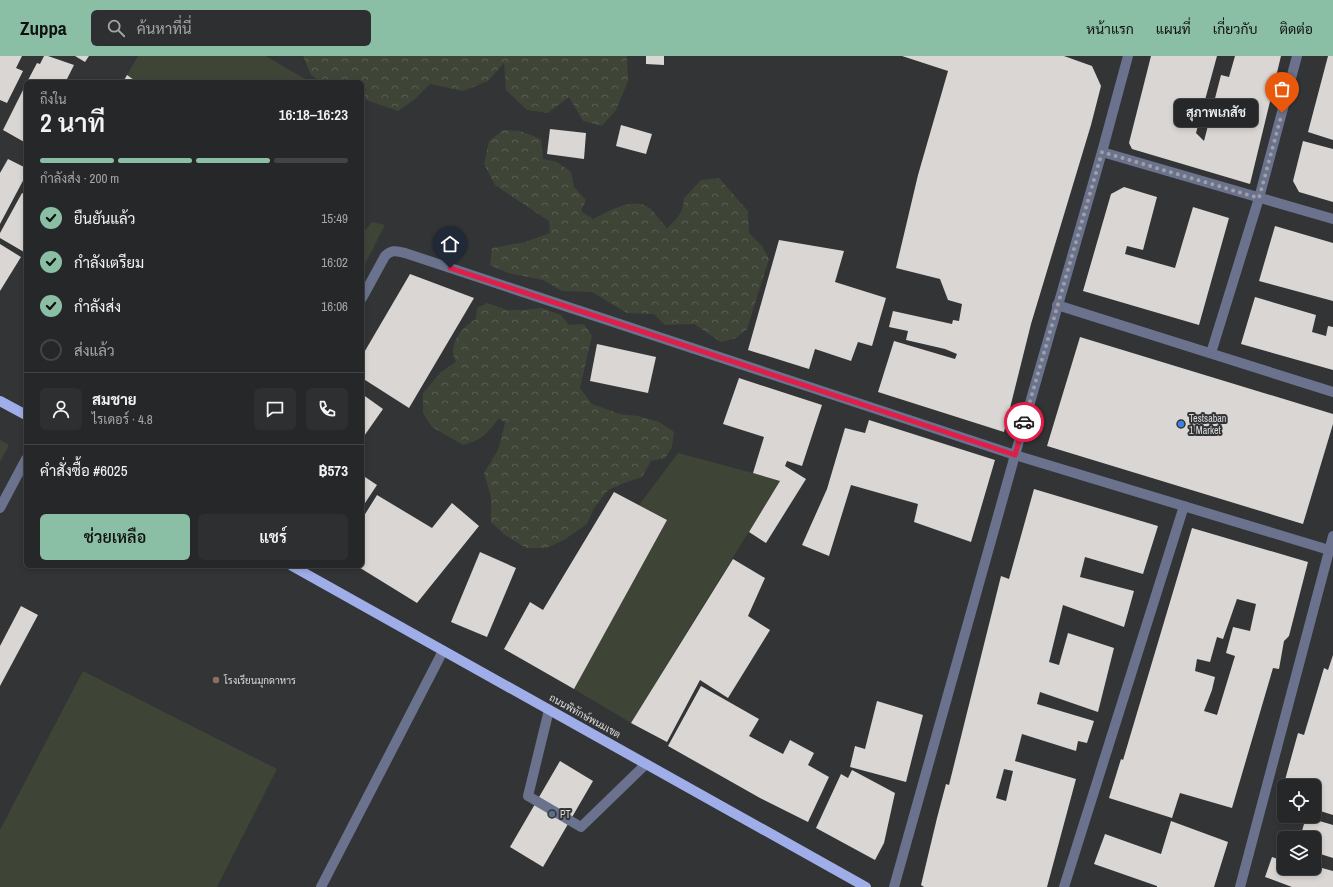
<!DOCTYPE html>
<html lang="th">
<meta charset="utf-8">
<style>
body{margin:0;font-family:"Archivo Narrow",Sarabun,sans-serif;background:#2e2f30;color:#f1f3f6;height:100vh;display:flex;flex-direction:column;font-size:15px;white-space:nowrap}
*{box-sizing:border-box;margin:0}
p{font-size:13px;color:#a4a5a8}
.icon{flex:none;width:22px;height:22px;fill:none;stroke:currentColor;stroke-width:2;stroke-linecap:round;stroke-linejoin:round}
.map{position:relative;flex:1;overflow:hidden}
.drawer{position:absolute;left:24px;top:24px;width:340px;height:488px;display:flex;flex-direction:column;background:#262728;border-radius:6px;box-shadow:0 2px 6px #0003,0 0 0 1px #424445}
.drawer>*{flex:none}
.tools{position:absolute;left:1277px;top:723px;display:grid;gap:8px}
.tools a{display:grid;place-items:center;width:44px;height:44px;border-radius:6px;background:#262728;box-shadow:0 2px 6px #0003,0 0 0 1px #424445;font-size:20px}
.pin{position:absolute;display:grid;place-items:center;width:34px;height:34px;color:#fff;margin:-41px -17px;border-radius:50% 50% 50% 0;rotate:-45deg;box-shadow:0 0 4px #0007}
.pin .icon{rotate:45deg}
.courier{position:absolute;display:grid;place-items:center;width:40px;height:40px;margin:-20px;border:3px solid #e11d48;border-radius:50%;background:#fff;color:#222;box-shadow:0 1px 5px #0007}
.bubble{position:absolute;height:28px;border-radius:6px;background:#262728;box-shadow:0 2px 6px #0003,0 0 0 1px #424445;font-size:13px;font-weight:600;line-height:28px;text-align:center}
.summary em{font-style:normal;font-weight:600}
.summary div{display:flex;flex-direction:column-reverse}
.summary{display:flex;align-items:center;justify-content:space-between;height:68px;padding:0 16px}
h1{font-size:26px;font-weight:600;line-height:30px}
.bar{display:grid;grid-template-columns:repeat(4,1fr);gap:6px 4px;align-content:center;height:48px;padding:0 16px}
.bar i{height:5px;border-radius:3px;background:#424445}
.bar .selected{background:#8abfa5}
.bar p{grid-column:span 4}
.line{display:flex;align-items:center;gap:10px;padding:0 16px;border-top:1px solid #424445}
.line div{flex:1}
.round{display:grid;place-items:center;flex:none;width:42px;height:42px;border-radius:6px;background:#2e2f30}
ol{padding:0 16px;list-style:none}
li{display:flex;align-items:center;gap:12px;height:44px}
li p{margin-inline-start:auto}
li .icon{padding:4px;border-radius:50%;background:#8abfa5;color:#111;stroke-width:4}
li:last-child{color:#a4a5a8}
li i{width:22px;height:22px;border:2px solid #424445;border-radius:50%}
.button{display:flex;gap:8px;margin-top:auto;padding:8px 16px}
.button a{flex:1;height:46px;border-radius:6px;background:#8abfa5;color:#111;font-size:16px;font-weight:600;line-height:46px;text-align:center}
.button a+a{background:#2e2f30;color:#f1f3f6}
header{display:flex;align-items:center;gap:24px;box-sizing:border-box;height:56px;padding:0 20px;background:#8abfa5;color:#111}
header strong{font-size:19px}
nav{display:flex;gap:22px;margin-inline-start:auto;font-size:14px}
.search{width:280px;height:36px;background:#2e2f30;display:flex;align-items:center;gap:10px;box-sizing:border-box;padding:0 14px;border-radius:6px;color:#a4a5a8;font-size:15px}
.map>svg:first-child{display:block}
.green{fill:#3e4537}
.forest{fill:url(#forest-crowns)}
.building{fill:#dad6d4;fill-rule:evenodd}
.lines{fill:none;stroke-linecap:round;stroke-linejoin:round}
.minor{stroke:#6a728e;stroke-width:10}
.major{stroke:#9faee9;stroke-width:10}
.done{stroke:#9fa0a1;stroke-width:4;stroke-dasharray:0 7.2}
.route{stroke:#e11d48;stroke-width:5}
.shop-dot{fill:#3f7fe0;stroke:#323436;stroke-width:1.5}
.education-dot{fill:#8d6e63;stroke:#323436;stroke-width:1.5}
.service-dot{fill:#5c6f8a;stroke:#323436;stroke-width:1.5}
.labels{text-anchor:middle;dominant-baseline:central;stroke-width:4;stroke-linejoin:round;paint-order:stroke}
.poi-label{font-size:10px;fill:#d9dadb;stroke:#323436;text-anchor:start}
.street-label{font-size:10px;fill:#d9dadb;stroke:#323436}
</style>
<header>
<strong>Zuppa</strong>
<div class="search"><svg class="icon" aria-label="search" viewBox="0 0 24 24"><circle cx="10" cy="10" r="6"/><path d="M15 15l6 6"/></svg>ค้นหาที่นี่</div>
<nav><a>หน้าแรก</a><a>แผนที่</a><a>เกี่ยวกับ</a><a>ติดต่อ</a></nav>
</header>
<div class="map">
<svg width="1333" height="831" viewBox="0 0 1333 831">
<defs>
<pattern id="forest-crowns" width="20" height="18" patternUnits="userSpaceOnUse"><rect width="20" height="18" fill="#3e4537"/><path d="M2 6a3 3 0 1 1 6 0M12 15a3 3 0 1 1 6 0" fill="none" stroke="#595f53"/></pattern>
</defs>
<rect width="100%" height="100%" fill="#323436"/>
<g class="green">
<polygon points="138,0 266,0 310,26 137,26 127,19"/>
<polygon points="372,166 385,169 362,214 362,178"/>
<polygon points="0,384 9,389 0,406"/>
<polygon points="678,397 753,417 780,425 631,667 574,633 666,464 639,449"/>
<polygon points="83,615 277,713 217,831 0,831 0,774"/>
</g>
<g class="forest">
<polygon points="303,0 627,0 628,25 616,54 602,70 583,65 569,41 548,57 527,54 506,34 504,7 488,25 463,35 430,28 415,43 398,55 366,44 362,39 362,26 321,26 311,19"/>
<path d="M503,74L520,75L541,83L543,103L557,106L571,116L574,131L586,144L581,155L593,163C609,155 635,139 651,153C657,159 661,166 667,172C678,162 683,157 684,142L701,124L719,122L748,155L749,177L762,190L769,203L747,273L736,282L721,286L694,268L665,269L654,258L627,257L592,236L562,235L543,224L508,217L490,209L492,192L525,186L550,177L549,165L495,129L484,108L489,85Z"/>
<path d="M487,247L507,254H523L542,252L561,259L569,269L584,268L592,280L580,332L592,348L620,358L638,360L659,366L674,376L672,391L665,402L651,405L642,421L624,427L608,434L594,452L587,468L564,484L546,492H526L505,479L491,466V441L484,417L498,394L505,367L499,362C487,378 482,384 463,389L432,371L423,357V337L441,316L456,306C455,303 453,300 453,297C452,283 465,269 476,263L477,252Z"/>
</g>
<g class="building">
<polygon points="0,0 22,0 16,12 23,15 7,47 0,44"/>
<polygon points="44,0 48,0 74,9 67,23 72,26 27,26 37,7 40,8"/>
<polygon points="75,0 89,0 85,6"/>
<polygon points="646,0 664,0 664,9 646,8"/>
<polygon points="902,0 1064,0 1092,10 1101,30 1091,69 1031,268 1004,376 878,336 894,285 955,303 957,298 945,293 906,284 908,275 889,271 893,255 952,268 953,264 959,265 962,248 948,244 940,223 896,212 918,119 948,15"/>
<polygon points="1151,0 1217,0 1196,77 1204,85 1221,19 1229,21 1235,0 1281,0 1250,128 1132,93 1129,87"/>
<polygon points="1328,0 1333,0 1333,84 1308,76"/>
<polygon points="127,19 137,26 123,26"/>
<polygon points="26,28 26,87 3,74"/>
<polygon points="621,69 652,78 646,98 616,90"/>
<polygon points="550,73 586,77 584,103 547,98"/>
<polygon points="1303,85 1333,93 1333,146 1299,136 1293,125"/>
<polygon points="8,103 26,112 26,119 0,168 0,117"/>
<polygon points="1124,131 1157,141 1143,194 1127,190 1125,198 1175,212 1193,151 1229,162 1199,269 1083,235 1111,138"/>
<polygon points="22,137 26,139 26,192 24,196 0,182 0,177"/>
<polygon points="1275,170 1333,187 1333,245 1259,225"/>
<polygon points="779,184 844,195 835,226 886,242 872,290 858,286 851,305 815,293 809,313 748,294"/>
<polygon points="0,188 21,201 0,235"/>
<polygon points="410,218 474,242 409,352 362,322 362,300"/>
<polygon points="1255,241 1316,259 1312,276 1326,280 1328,270 1333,271 1333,314 1241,288"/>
<polygon points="1080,281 1333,358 1333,368 1303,468 1047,390"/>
<polygon points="597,288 656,301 648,337 590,325"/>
<polygon points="739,322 822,349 802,410 787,405 785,410 806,423 766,487 749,476 780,425 753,417 764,381 723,368"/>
<polygon points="362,338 383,353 362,383"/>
<polygon points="869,364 995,404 971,486 914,466 918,448 851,429 829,500 802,489 827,433 845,372 865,377"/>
<polygon points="362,419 377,429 365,447 362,445"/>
<path d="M1034,433L1158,470L1143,518L1085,501L1080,521L1134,535L1124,571L1063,549L1049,606L1059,609L1068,577L1114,592L1098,656L1040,636L1037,648L1094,665L1087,687L1078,685L1076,695L1022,678L1015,705L1076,723L1047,831H924L921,829L937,762L946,728L949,729L1001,520L1009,523ZM1004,713L1013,715L1006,745L996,742Z"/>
<polygon points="614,436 667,464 574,633 504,593 530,546 543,554"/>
<polygon points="377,439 432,472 452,447 479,470 417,547 357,510 362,510 362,463"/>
<path d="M1192,472L1308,506L1289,580L1284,585L1279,613L1273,612L1232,752L1180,737L1172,762L1109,742L1121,703L1123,704ZM1237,543L1256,548L1250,575L1233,571L1226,597L1235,600L1217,659L1204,655L1212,634L1215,621L1195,615L1197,603L1210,606L1217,581L1223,583Z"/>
<polygon points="480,496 516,512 487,581 451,566"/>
<polygon points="733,503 765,522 748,560 770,574 728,642 700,624 667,686 631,667"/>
<polygon points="21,550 38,559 0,630 0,590"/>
<polygon points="1333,599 1333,759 1314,753 1314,730 1284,730 1284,744 1280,742 1298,677 1304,679 1324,612 1328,614"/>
<polygon points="701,630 759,663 749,680 783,698 790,684 814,697 808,709 829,721 808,766 760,742 668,690"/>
<polygon points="877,645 923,659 906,726 850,711 855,690 865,693"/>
<polygon points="560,705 593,725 543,811 510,791"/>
<polygon points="852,714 895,737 884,787 875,804 816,772 841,718 848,722"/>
<polygon points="1306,761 1333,769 1333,802 1314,796 1314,782 1300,782"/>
<polygon points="1171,765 1228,786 1214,831 1157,831 1157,830 1094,808 1105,778 1161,798"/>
<polygon points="1272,801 1284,805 1284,812 1302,812 1320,818 1322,812 1333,815 1333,831 1292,831 1265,821"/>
</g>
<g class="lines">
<g class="minor">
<polyline points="1102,96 1333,163"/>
<path d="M362,242L385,200C392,193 396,195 405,197L1015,399L1329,494"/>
<polyline points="1057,249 1333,336"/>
<polyline points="1211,297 1259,142 1297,0"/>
<polyline points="0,452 26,403"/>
<polyline points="549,654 528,740 581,771 646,708"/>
<polyline points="321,831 443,595"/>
<polyline points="894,831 1015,399 1102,96 1128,0"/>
<polyline points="1064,831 1184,450"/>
<polyline points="1240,831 1333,480"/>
</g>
<g class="major">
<polyline points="0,345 26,359"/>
<polyline points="292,510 866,831"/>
</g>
</g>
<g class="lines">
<polyline class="done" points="1024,366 1102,96 1259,142 1282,57"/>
<polyline class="route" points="450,212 1015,399 1024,366"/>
</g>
<circle class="shop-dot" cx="1181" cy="368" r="4"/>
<circle class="education-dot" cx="216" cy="624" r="4"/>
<circle class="service-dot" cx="552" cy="758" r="4"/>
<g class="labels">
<g class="poi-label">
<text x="1189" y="362">Testsaban<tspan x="1189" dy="12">1 Market</tspan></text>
<text x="224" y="624">โรงเรียนมุกดาหาร</text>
<text x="560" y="758">PT</text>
</g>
<g class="street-label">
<text transform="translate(585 660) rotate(29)">ถนนพิทักษ์พนมเขต</text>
</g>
</g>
</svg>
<div class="tools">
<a><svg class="icon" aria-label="locate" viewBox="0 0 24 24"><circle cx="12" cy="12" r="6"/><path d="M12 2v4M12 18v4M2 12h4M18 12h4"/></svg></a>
<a><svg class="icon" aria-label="layers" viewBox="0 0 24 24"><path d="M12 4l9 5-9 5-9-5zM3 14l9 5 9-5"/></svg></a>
</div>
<div class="pin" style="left:1282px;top:57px;background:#ea580c"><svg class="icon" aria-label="bag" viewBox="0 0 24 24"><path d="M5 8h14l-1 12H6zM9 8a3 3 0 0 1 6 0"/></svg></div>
<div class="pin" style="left:450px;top:212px;background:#1f2937"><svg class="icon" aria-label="home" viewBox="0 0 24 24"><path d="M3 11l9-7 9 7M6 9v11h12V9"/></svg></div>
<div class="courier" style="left:1024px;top:366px"><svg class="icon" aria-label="car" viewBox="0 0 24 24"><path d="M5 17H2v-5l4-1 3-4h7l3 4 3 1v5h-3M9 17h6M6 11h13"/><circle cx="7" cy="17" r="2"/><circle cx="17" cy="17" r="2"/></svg></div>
<div class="bubble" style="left:1174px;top:43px;width:84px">สุภาพเภสัช</div>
<section class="drawer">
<div class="summary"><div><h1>2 นาที</h1><p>ถึงใน</p></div><em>16:18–16:23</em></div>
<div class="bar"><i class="selected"></i><i class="selected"></i><i class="selected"></i><i></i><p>กำลังส่ง · 200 m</p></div>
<ol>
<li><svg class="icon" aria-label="check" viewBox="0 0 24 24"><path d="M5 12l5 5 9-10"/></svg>ยืนยันแล้ว<p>15:49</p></li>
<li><svg class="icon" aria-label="check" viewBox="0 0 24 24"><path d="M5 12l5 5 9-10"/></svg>กำลังเตรียม<p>16:02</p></li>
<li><svg class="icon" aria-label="check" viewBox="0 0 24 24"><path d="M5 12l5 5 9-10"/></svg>กำลังส่ง<p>16:06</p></li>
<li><i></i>ส่งแล้ว</li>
</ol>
<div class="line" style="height:72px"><a class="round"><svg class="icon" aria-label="person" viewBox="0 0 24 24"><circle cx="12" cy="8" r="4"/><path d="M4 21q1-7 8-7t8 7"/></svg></a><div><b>สมชาย</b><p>ไรเดอร์ · 4.8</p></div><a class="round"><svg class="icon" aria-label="chat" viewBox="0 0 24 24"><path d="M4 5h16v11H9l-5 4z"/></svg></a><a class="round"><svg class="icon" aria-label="phone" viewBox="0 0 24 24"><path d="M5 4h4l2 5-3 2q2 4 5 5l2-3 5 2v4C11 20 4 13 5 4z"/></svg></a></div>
<div class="line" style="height:52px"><div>คำสั่งซื้อ #6025</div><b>฿573</b></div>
<div class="button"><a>ช่วยเหลือ</a><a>แชร์</a></div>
</section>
</div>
